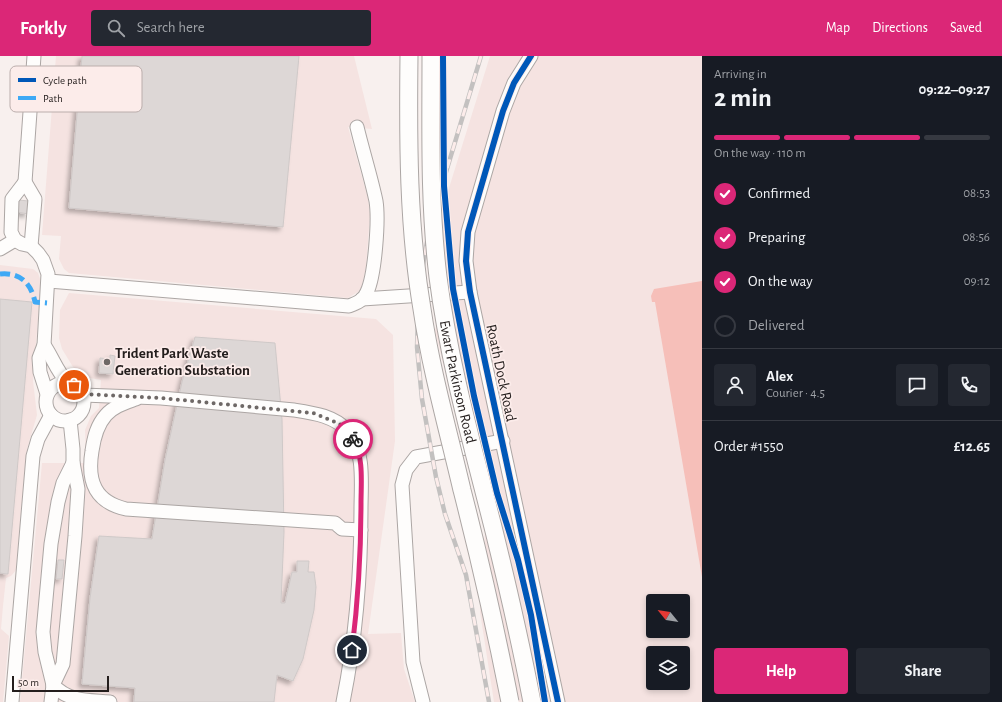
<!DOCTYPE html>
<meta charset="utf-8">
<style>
body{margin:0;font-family:"Alegreya Sans",sans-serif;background:#242831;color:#f1f3f6;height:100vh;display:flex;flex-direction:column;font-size:15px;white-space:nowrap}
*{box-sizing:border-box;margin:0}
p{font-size:13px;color:#9ea1a6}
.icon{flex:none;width:22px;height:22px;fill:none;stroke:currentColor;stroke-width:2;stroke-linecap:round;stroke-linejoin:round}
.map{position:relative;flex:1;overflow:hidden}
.panel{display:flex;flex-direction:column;background:#171b24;width:300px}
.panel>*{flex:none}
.needle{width:26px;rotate:300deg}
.controls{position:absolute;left:646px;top:538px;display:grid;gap:8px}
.controls a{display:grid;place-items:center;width:44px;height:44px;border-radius:4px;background:#171b24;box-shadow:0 2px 6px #0003;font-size:20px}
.scale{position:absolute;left:12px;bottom:10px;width:97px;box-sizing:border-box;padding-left:4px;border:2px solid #241e1d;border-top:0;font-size:11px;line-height:14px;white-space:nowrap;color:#241e1d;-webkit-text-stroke:3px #fcecea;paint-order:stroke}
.pin{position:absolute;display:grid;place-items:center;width:34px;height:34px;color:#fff;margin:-17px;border:2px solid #fff;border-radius:50%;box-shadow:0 1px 4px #0007}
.courier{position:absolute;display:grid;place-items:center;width:40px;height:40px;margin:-20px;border:3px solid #db2777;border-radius:50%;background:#fff;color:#222;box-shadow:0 1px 5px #0007}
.summary em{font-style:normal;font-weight:600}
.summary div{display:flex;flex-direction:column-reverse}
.summary{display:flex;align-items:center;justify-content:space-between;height:68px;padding:0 12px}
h1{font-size:26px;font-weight:600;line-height:30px}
.bar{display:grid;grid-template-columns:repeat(4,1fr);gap:6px 4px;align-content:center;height:48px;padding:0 12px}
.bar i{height:5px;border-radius:3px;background:#363941}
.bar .on{background:#db2777}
.bar p{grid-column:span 4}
.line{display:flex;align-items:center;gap:10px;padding:0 12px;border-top:1px solid #363941}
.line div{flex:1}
.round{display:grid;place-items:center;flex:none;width:42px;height:42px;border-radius:4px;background:#242831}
ol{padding:0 12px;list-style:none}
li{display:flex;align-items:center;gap:12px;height:44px}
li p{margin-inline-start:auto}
li .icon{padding:4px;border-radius:50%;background:#db2777;color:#fff;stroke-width:4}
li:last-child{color:#9ea1a6}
li i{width:22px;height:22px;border:2px solid #363941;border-radius:50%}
.primary-button{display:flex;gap:8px;margin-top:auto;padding:8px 12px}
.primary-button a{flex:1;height:46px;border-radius:4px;background:#db2777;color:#fff;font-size:16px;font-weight:600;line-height:46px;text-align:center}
.primary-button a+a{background:#242831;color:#f1f3f6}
header{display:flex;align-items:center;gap:24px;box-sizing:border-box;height:56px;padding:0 20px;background:#db2777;color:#fff}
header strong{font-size:19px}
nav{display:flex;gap:22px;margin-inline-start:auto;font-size:14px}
.search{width:280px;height:36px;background:#242831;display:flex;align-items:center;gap:10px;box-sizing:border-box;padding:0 14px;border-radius:4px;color:#9ea1a6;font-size:15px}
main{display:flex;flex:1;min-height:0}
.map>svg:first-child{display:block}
.built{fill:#f5e3e1;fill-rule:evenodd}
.water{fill:#f6bfb9}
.building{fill:#ddd7d6;stroke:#cfc9c8;filter:url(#shadow)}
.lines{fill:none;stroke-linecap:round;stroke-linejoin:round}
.minor-casing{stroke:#aca6a4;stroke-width:15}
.minor{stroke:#fefdfc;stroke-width:13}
.rail-casing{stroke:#c3c1c0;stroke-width:4.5}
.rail{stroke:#fcecea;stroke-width:3;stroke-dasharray:9;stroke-linecap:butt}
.major-bridge-casing{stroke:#aca6a4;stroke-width:19;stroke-linecap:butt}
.major-bridge{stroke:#fefdfc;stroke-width:17}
.quiet{stroke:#3fa9f5;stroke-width:5;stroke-dasharray:10 5;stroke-linecap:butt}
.cycleway-casing{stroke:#fcecea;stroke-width:8}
.cycleway{stroke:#0057b8;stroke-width:6}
.done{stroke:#6e6866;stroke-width:4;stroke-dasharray:0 7.2}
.route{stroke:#db2777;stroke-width:5}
.poi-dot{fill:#6e6866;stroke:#fcecea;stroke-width:1.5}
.labels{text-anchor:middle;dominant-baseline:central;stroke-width:3.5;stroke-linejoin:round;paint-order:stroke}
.poi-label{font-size:15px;font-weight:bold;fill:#241e1d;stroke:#fcecea;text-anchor:start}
.street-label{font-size:15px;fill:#241e1d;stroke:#fcecea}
.key{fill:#fcecea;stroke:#bbaeac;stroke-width:1}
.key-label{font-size:11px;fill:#241e1d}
</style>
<header>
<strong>Forkly</strong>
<div class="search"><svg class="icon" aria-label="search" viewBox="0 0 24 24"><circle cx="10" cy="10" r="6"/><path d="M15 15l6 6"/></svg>Search here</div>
<nav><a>Map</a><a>Directions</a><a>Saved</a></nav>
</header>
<main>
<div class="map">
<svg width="702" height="646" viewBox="0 0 702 646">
<defs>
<filter id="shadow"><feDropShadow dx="-3.5" dy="3.5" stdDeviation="2" flood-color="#0004"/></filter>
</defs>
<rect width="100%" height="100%" fill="#f8f0ee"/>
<g class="built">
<polygon points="56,0 354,0 372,73 348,71 368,142 370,159 366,211 361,234 348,242 69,217 64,213 59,203 61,180 42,179"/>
<path d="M490,0H702V646H494L480,556L485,476L435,275L444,239L437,179L449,132ZM653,545H683V575H653ZM653,597H683V627H653Z"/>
<polygon points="0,209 33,213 38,217 41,226 33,325 37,359 27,393 16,514 11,520 6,522 3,550 1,573 9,580 3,646 0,646"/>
<polygon points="69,237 376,263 393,279 395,385 368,578 401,577 404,613 415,646 20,646 42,407 86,407 85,374 91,360 99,352 101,324 90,322 81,318 73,311 62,293 59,282 60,254"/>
</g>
<polygon class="water" points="702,225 702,521 655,246 652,246 651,240 654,233"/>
<g class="building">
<polygon points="82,0 299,0 283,171 69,152"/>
<polygon points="18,144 29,145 28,158 17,156"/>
<polygon points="0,243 32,246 8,518 6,518 0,517"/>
<polygon points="195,281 275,287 282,363 284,476 281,547 285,547 292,516 297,516 297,505 309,505 308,516 314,516 316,531 314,554 303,603 293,625 277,619 274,646 134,646 135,632 82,628 90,542 99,480 152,483 165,404 182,326"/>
<polygon points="110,299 115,300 113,318 99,317 100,302 110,303"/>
<polygon points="58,504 64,504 62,523 56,523"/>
</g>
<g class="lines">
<defs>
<g id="minor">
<polyline points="531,0 514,27 503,55 468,176 466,205 470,236 558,646"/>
<polyline points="25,126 12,143 11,176 15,184 22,188 31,190 38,197 43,204 48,218 44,289 39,302 40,316 47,338"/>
<polyline points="25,126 34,0"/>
<polyline points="25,126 35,143 31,190"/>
<polyline points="0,193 15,184"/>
<path d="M49,225L349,250C357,247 364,244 367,236C375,219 379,164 376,145C371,121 363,96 357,71"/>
<polyline points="362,243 470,236"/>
<path d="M44,289C53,302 57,316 68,327"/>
<circle cx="65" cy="346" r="19"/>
<path d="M83,339L161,342L294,354C314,357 335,360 349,376C365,396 361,429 361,453C361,518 356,582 343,646"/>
<path d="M136,343C125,347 114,350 106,359C97,369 94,381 92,395C87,425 95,446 126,453L335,467L342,473L361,474"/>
<polyline points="53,629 63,608 75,480 78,433 73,407 73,393 70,364"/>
<path d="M53,629C69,646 87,644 110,646"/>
<polyline points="12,646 33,400 38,383 51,359"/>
<polyline points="51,646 53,629 45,596 43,576 51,488 58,446 63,427 73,407"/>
<polyline points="423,646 413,606 402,429 406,414 416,401 503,385"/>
</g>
</defs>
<use href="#minor" class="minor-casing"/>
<use href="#minor" class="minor"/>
<defs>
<polyline id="rail" points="481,0 430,169 419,232 417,291 422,343 436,421 445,458 466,519 489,646"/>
</defs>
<use href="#rail" class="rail-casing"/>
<use href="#rail" class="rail"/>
<defs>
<g id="major-bridge">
<path d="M409,0C408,85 408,170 422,253C431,314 448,374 462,434C480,504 496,575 510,646"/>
<path id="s1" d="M431,0C431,74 429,147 438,221C449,307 473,391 494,475C508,532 521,589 532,646"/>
</g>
</defs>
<use href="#major-bridge" class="major-bridge-casing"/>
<use href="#major-bridge" class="major-bridge"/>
<path class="quiet" d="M0,218C20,216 31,227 35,246L47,247"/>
<defs>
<g id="cycleway">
<polyline points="443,0 444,130 453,233 474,340 497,437 518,504 531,559 545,646"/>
<polyline points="531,0 514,27 503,55 468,176 466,205 470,236 558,646"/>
</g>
</defs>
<use href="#cycleway" class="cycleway-casing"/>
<use href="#cycleway" class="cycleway"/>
</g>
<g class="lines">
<polyline class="done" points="74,329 82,338 161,342 313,357 340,368 353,383"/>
<path class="route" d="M352,594C358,545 361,496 361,447C361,427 364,401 353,383"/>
</g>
<circle class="poi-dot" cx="107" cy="306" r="4"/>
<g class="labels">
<g class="poi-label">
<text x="115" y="297">Trident Park Waste<tspan x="115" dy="17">Generation Substation</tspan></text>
</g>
<g class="street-label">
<text transform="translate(501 317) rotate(78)">Roath Dock Road</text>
<text stroke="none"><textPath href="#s1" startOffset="328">Ewart Parkinson Road</textPath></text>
</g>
</g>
<rect x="10" y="10" width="132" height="46" rx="6" class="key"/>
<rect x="18" y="22" width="18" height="4" fill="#0057b8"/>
<rect x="18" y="40" width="18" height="4" fill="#3fa9f5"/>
<g class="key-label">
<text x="43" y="28">Cycle path</text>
<text x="43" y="46">Path</text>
</g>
</svg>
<div class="controls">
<a><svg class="needle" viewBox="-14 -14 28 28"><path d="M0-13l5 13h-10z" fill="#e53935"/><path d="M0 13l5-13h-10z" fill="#9ea1a6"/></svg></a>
<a><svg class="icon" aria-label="layers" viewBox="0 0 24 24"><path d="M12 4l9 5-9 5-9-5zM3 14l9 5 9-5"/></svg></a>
</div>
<div class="scale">50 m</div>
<div class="pin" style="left:74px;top:329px;background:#ea580c"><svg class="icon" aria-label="bag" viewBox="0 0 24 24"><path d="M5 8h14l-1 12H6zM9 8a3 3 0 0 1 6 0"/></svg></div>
<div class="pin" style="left:352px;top:594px;background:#1f2937"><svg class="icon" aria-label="home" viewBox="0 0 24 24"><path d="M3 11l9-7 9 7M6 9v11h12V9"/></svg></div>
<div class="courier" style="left:353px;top:383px"><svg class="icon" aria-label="bike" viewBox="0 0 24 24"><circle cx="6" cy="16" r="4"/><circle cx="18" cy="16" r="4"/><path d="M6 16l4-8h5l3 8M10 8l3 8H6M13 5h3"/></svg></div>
</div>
<section class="panel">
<div class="summary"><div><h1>2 min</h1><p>Arriving in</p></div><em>09:22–09:27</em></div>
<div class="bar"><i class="on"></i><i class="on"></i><i class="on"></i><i></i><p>On the way · 110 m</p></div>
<ol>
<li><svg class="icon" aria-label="check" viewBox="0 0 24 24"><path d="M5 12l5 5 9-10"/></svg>Confirmed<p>08:53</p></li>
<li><svg class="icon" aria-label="check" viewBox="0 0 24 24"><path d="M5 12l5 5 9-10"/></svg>Preparing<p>08:56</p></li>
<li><svg class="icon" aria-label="check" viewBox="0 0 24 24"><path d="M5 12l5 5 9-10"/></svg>On the way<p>09:12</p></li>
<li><i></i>Delivered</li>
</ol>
<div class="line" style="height:72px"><a class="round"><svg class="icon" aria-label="person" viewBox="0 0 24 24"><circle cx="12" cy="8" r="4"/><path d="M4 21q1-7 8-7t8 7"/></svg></a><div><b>Alex</b><p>Courier · 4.5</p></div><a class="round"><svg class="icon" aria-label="chat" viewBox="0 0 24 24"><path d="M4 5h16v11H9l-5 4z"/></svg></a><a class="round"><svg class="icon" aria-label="phone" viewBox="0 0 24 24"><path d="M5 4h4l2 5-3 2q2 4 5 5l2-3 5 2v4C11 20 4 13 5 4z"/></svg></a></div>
<div class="line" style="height:52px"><div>Order #1550</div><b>£12.65</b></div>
<div class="primary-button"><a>Help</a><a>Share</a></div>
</section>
</main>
